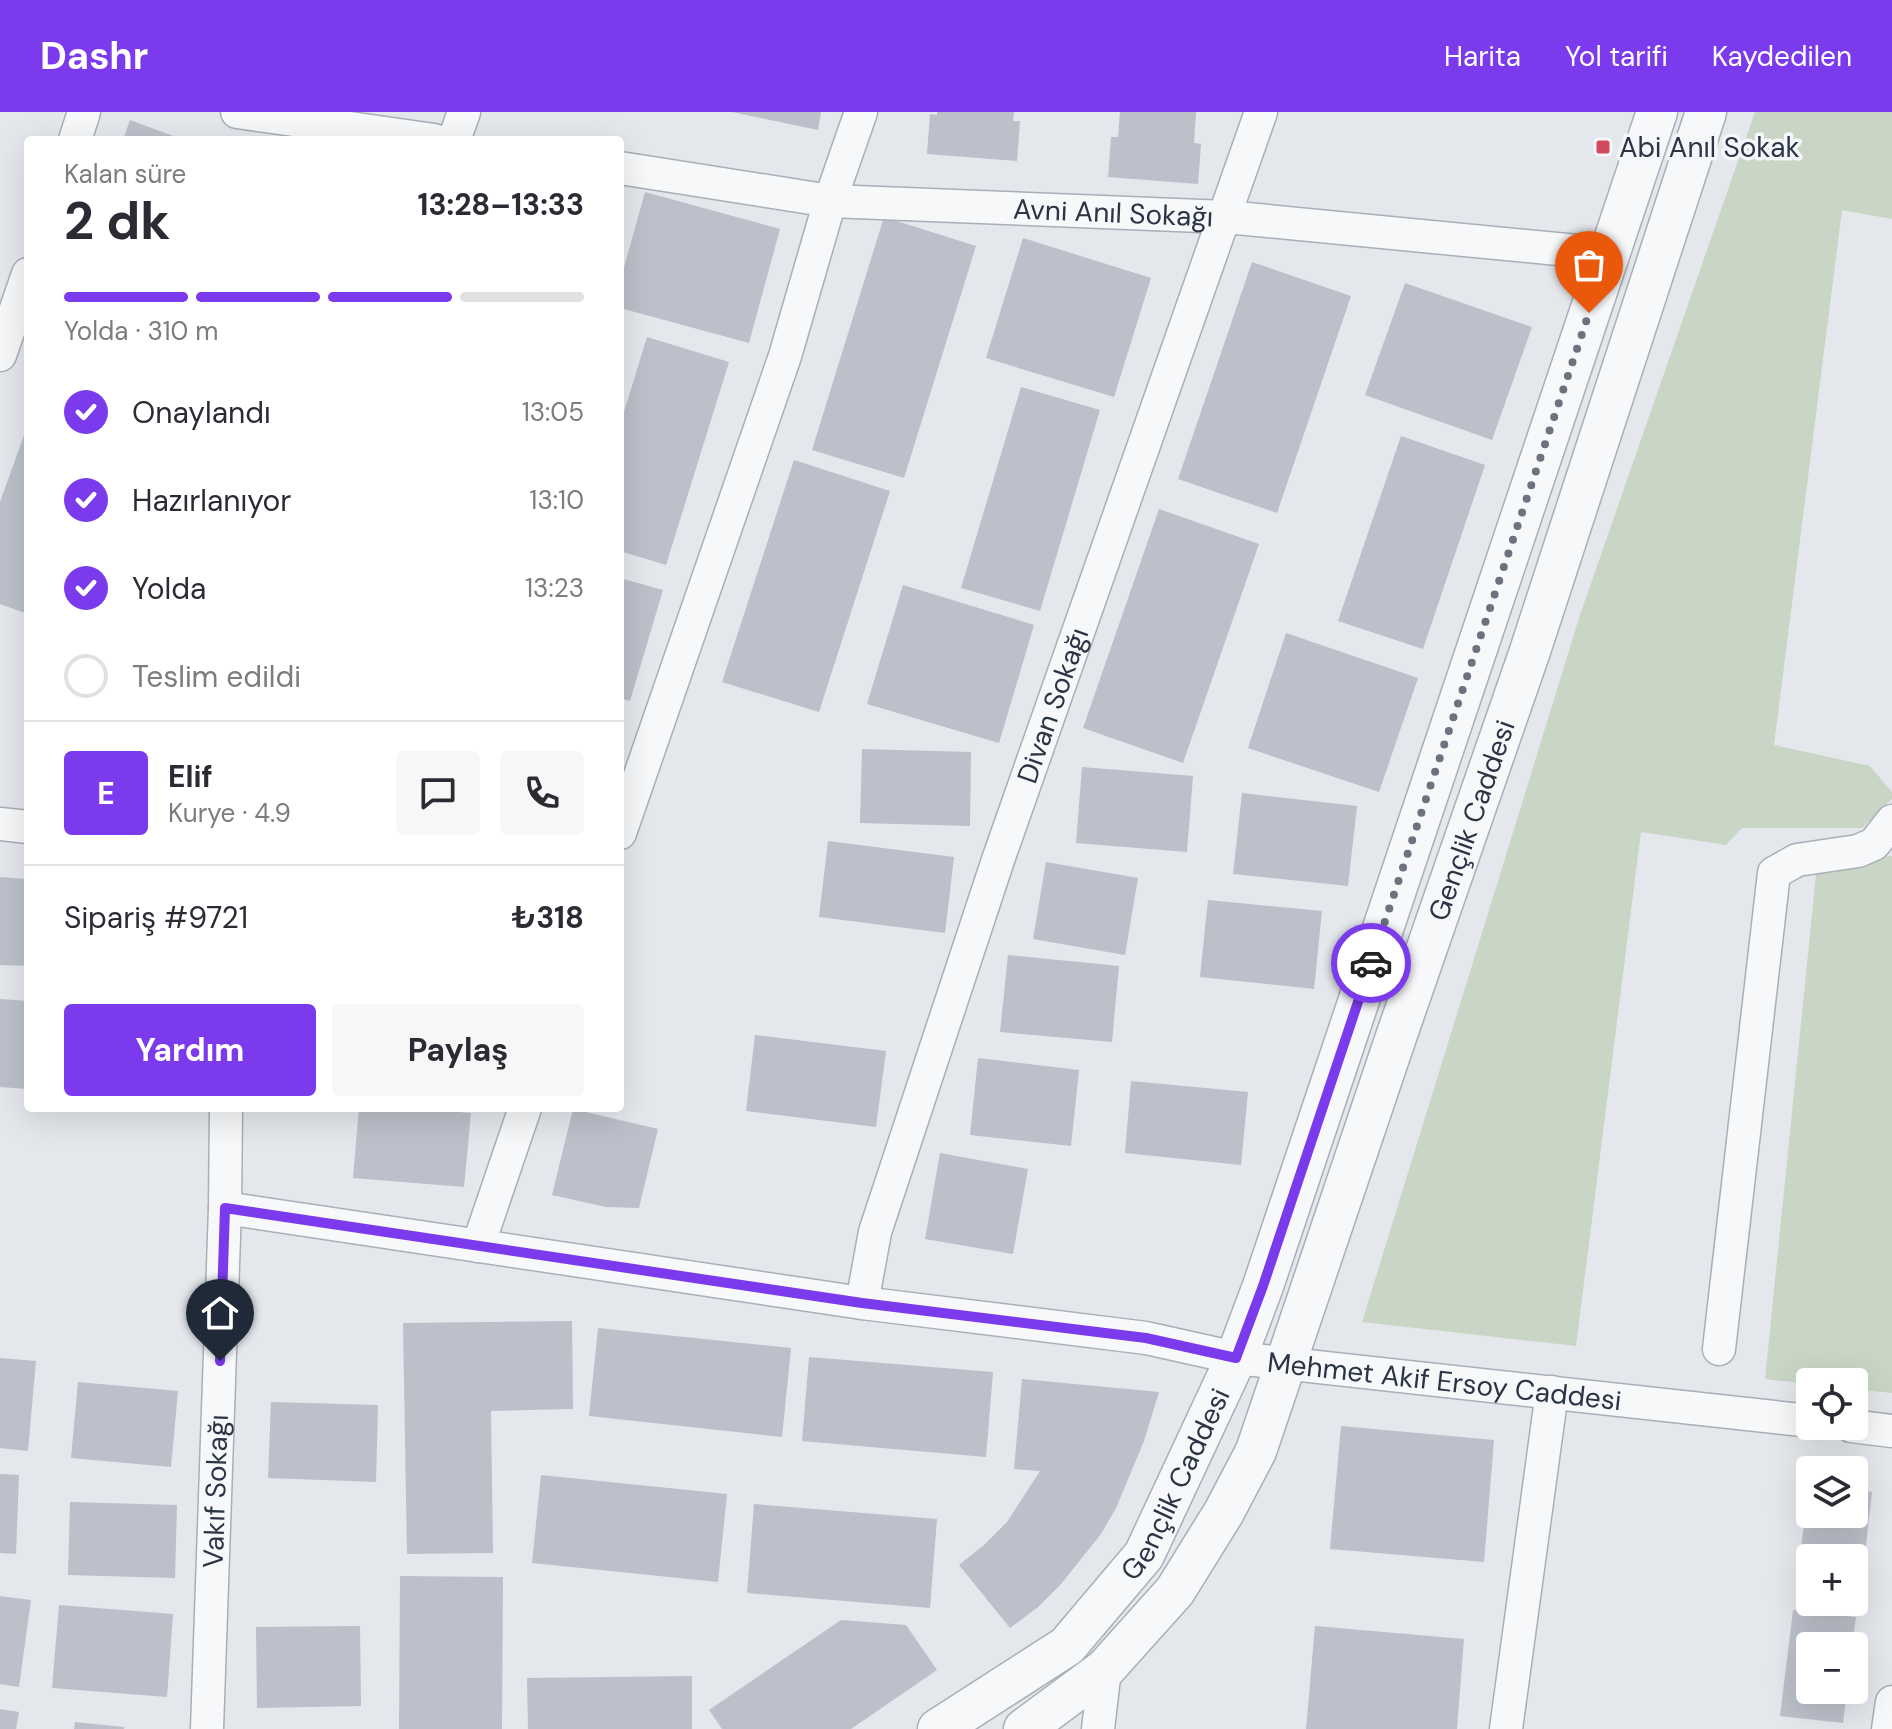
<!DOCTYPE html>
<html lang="tr">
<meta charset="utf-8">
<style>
body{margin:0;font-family:"DM Sans",sans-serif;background:#f7f7f7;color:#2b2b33;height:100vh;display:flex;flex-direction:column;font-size:30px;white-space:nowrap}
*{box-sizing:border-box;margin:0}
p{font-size:26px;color:#7c7c81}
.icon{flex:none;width:44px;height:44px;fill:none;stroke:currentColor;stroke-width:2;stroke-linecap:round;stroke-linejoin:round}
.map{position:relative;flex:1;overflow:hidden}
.panel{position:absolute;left:24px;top:24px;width:600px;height:976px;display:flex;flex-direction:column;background:#fff;border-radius:8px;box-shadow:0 8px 32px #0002}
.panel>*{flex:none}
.controls{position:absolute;left:1796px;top:1256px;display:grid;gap:16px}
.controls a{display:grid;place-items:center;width:72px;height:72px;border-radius:8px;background:#fff;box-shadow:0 8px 32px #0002;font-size:40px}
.pin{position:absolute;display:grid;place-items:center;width:68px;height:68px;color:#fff;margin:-82px -34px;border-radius:50% 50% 50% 0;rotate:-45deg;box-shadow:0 0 8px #0007}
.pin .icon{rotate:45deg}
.courier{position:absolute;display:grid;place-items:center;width:80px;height:80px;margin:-40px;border:6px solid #7c3aed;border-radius:50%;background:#fff;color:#222;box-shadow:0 2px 10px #0007}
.headline em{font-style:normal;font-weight:700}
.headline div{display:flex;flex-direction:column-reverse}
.headline{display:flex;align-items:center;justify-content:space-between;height:136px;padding:0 40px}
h1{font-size:52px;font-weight:700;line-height:60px}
.bar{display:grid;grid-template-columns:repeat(4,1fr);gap:12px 8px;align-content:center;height:96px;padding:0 40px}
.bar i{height:10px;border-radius:6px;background:#e1e1e2}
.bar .current{background:#7c3aed}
.bar p{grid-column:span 4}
.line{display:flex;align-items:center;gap:20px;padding:0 40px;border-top:2px solid #e1e1e2}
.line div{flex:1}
.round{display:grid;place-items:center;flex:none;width:84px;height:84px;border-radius:8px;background:#f7f7f7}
ol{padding:0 40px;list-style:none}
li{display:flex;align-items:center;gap:24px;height:88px}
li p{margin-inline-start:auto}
li .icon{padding:8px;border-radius:50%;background:#7c3aed;color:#fff;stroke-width:4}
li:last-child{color:#7c7c81}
li i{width:44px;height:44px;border:4px solid #e1e1e2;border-radius:50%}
.button{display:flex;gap:16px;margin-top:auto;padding:16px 40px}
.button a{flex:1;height:92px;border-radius:8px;background:#7c3aed;color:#fff;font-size:32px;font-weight:700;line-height:92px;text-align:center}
.button a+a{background:#f7f7f7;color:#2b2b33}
header{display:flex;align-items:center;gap:48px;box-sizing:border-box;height:112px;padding:0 40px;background:#7c3aed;color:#fff}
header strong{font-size:38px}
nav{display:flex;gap:44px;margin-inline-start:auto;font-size:28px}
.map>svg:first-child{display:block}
.green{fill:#c9d6c5}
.building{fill:#bbc0ca}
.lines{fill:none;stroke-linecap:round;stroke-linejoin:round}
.minor-casing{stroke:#a9aeb7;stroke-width:35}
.tertiary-casing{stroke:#a9aeb7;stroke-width:43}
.minor{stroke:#f7f8fa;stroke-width:32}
.tertiary{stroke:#f7f8fa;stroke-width:40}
.done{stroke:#6c737f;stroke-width:8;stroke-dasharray:0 14.4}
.route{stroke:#7c3aed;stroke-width:10}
.poi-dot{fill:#d1495b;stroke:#f4f6f9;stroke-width:3}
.labels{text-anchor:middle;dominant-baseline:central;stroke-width:7;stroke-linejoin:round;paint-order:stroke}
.poi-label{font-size:28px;fill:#2b3445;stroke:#f4f6f9;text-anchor:start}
.street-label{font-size:28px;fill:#2b3445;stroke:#f4f6f9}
</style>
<header>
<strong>Dashr</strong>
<nav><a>Harita</a><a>Yol tarifi</a><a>Kaydedilen</a></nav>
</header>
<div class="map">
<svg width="1892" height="1617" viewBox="0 0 1892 1617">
<rect width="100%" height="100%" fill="#e4e7ec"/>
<g class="green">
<polygon points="1755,0 1892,0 1892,107 1842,98 1774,633 1870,654 1892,680 1892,687 1862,716 1742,716 1726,733 1641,720 1576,1234 1362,1210 1580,503"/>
<polygon points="1892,744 1892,1281 1854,1277 1854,1270 1810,1272 1765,1267 1817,753"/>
</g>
<g class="building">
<polygon points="732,0 821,0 818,18"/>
<polygon points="937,0 1014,0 1013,9 1020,9 1017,49 927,42 930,2 937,3"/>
<polygon points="1120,0 1196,0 1194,31 1201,32 1198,72 1108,65 1111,25 1118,25"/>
<polygon points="130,8 184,28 123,28"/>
<polygon points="645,80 780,117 749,231 620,196 620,170"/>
<polygon points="884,105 976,134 904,366 812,338"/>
<polygon points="1023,126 1151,166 1114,285 986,246"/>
<polygon points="1252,150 1351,184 1277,401 1178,367"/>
<polygon points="1405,171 1532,215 1492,328 1365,283"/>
<polygon points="647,225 729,250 666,453 620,439 620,313"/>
<polygon points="1021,275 1100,298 1040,499 961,476"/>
<polygon points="28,312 28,502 0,492 0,390"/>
<polygon points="1401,324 1485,353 1423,537 1338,509"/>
<polygon points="794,348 890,379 819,600 722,570"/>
<polygon points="1159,397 1259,432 1183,651 1083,616"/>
<polygon points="620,466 663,478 630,589 620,586"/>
<polygon points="903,473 1034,513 999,631 867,592"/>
<polygon points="1286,521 1418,566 1379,680 1248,636"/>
<polygon points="862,637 971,640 970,714 860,711"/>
<polygon points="1082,655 1193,664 1187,740 1076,731"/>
<polygon points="1242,681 1357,694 1348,774 1233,762"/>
<polygon points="828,729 954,745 945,821 819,805"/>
<polygon points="1046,750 1138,766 1125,843 1033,827"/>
<polygon points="0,765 28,767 28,854 0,853"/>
<polygon points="1208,788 1322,799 1314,877 1200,865"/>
<polygon points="1008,843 1119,854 1112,930 1000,920"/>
<polygon points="0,887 28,889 28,977 0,975"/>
<polygon points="755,923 886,939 876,1015 746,999"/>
<polygon points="978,946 1079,958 1071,1034 970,1023"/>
<polygon points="1131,969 1248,980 1241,1053 1125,1041"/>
<polygon points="359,996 410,996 471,1001 464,1075 353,1066"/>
<polygon points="573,997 658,1017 639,1096 606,1095 552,1083"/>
<polygon points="940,1041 1028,1057 1013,1142 925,1127"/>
<polygon points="572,1209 573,1297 491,1299 493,1441 407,1442 403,1211"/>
<polygon points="598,1216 791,1236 782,1325 589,1304"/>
<polygon points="809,1245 993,1260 986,1345 802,1329"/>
<polygon points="0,1246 36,1249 28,1339 0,1336"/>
<polygon points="1022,1267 1159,1280 1144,1329 1116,1396 1101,1422 1061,1472 1037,1496 1010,1516 959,1453 984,1433 1007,1410 1040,1359 1014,1357"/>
<polygon points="78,1270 178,1279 171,1355 71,1346"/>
<polygon points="271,1290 378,1293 376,1370 268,1366"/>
<polygon points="1341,1314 1494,1328 1484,1450 1330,1437"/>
<polygon points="0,1362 19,1363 16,1442 0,1441"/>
<polygon points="541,1363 727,1382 718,1470 532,1451"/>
<polygon points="1808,1378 1810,1402 1854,1402 1854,1378 1872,1380 1860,1485 1854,1484 1854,1446 1810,1446 1810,1479 1796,1478"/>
<polygon points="70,1390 177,1393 175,1466 68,1463"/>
<polygon points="754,1392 937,1407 930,1496 747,1481"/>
<polygon points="400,1464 503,1465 502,1617 399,1617"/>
<polygon points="0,1484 31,1488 19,1575 0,1572"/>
<polygon points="59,1493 173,1502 167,1585 52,1576"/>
<polygon points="1793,1498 1856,1505 1852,1534 1810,1534 1810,1578 1847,1578 1843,1611 1780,1604"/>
<polygon points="841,1508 906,1513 937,1558 851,1617 722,1617 709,1598"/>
<polygon points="360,1514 361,1594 257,1596 256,1515"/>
<polygon points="1315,1514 1464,1527 1457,1617 1306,1617"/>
<polygon points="692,1564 692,1617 528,1617 527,1566"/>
<polygon points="0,1597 19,1600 16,1617 0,1617"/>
<polygon points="75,1610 124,1615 124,1617 74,1617"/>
</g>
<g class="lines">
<defs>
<g id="minor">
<polyline points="237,0 434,28"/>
<polyline points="75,28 84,0"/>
<polyline points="454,28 464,0"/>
<path id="s1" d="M620,56L830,89L1226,105L1609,142"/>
<polyline points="0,243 28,162"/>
<polyline points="0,712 28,715"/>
<polyline points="620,721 785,244 830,89 861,0"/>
<path id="s2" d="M225,1096L862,1191L1146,1226L1236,1246L1810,1309"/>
<polyline points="478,1134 525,996"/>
<path id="s3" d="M862,1191L875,1120L998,748L1261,0"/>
<polyline points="1719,1237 1774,761 1797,748 1858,739 1874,732 1892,709"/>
<polyline points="1851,1314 1892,1319"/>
<path id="s4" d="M207,1617L225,1096L226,996"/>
<polyline points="1098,1617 1105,1557"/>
<polyline points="1506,1617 1552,1280"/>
<polyline points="1888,1617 1892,1590"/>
</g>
<g id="tertiary">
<path id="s5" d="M938,1617L1067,1534L1144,1443L1236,1246L1263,1174L1657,0"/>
<path id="s6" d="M1024,1617L1105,1557L1175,1479L1224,1400L1256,1339L1396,925L1530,539L1706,0"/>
</g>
</defs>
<use href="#minor" class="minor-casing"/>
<use href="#tertiary" class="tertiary-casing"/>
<use href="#minor" class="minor"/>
<use href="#tertiary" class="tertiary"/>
</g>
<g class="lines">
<polyline class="done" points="1371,851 1589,201"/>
<polyline class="route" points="220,1249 225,1096 862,1191 1146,1226 1236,1246 1263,1174 1371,851"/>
</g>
<rect class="poi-dot" x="1595" y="27" width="16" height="16" rx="4"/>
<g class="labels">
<g class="poi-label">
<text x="1619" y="35">Abi Anıl Sokak</text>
</g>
<g class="street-label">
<text stroke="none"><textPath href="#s1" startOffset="496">Avni Anıl Sokağı</textPath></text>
<text stroke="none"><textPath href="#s3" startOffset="628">Divan Sokağı</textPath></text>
<text stroke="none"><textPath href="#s6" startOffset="1034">Gençlik Caddesi</textPath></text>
<text stroke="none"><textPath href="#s2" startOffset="1232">Mehmet Akif Ersoy Caddesi</textPath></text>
<text stroke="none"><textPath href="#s5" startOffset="350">Gençlik Caddesi</textPath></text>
<text stroke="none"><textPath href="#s4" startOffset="238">Vakıf Sokağı</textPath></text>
</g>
</g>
</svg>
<div class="controls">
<a><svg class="icon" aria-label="locate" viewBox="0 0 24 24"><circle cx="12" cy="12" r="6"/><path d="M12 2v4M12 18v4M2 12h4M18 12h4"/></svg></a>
<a><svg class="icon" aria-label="layers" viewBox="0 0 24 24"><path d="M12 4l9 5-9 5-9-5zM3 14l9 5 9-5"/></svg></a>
<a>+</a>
<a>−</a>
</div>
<div class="pin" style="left:1589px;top:201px;background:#ea580c"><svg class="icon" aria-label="bag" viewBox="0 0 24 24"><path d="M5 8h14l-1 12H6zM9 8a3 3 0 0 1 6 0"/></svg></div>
<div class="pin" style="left:220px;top:1249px;background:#1f2937"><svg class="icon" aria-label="home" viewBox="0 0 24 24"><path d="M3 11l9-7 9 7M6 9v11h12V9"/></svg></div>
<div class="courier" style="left:1371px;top:851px"><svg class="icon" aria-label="car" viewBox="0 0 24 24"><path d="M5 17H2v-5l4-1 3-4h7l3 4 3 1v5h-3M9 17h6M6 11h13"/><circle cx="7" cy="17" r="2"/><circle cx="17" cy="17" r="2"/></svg></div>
<section class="panel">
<div class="headline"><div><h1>2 dk</h1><p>Kalan süre</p></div><em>13:28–13:33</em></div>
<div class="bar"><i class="current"></i><i class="current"></i><i class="current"></i><i></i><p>Yolda · 310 m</p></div>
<ol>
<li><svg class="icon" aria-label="check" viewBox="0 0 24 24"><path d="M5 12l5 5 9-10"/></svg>Onaylandı<p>13:05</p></li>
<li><svg class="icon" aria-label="check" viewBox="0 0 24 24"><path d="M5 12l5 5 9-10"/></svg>Hazırlanıyor<p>13:10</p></li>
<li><svg class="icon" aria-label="check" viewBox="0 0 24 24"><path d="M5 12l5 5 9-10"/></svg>Yolda<p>13:23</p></li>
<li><i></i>Teslim edildi</li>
</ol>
<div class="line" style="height:144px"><b class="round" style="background:#7c3aed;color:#fff">E</b><div><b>Elif</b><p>Kurye · 4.9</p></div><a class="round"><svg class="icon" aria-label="chat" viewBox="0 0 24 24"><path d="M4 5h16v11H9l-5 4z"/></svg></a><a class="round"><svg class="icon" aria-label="phone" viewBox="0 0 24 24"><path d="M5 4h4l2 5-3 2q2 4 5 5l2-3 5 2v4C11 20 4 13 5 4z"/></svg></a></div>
<div class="line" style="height:104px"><div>Sipariş #9721</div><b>₺318</b></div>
<div class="button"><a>Yardım</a><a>Paylaş</a></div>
</section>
</div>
